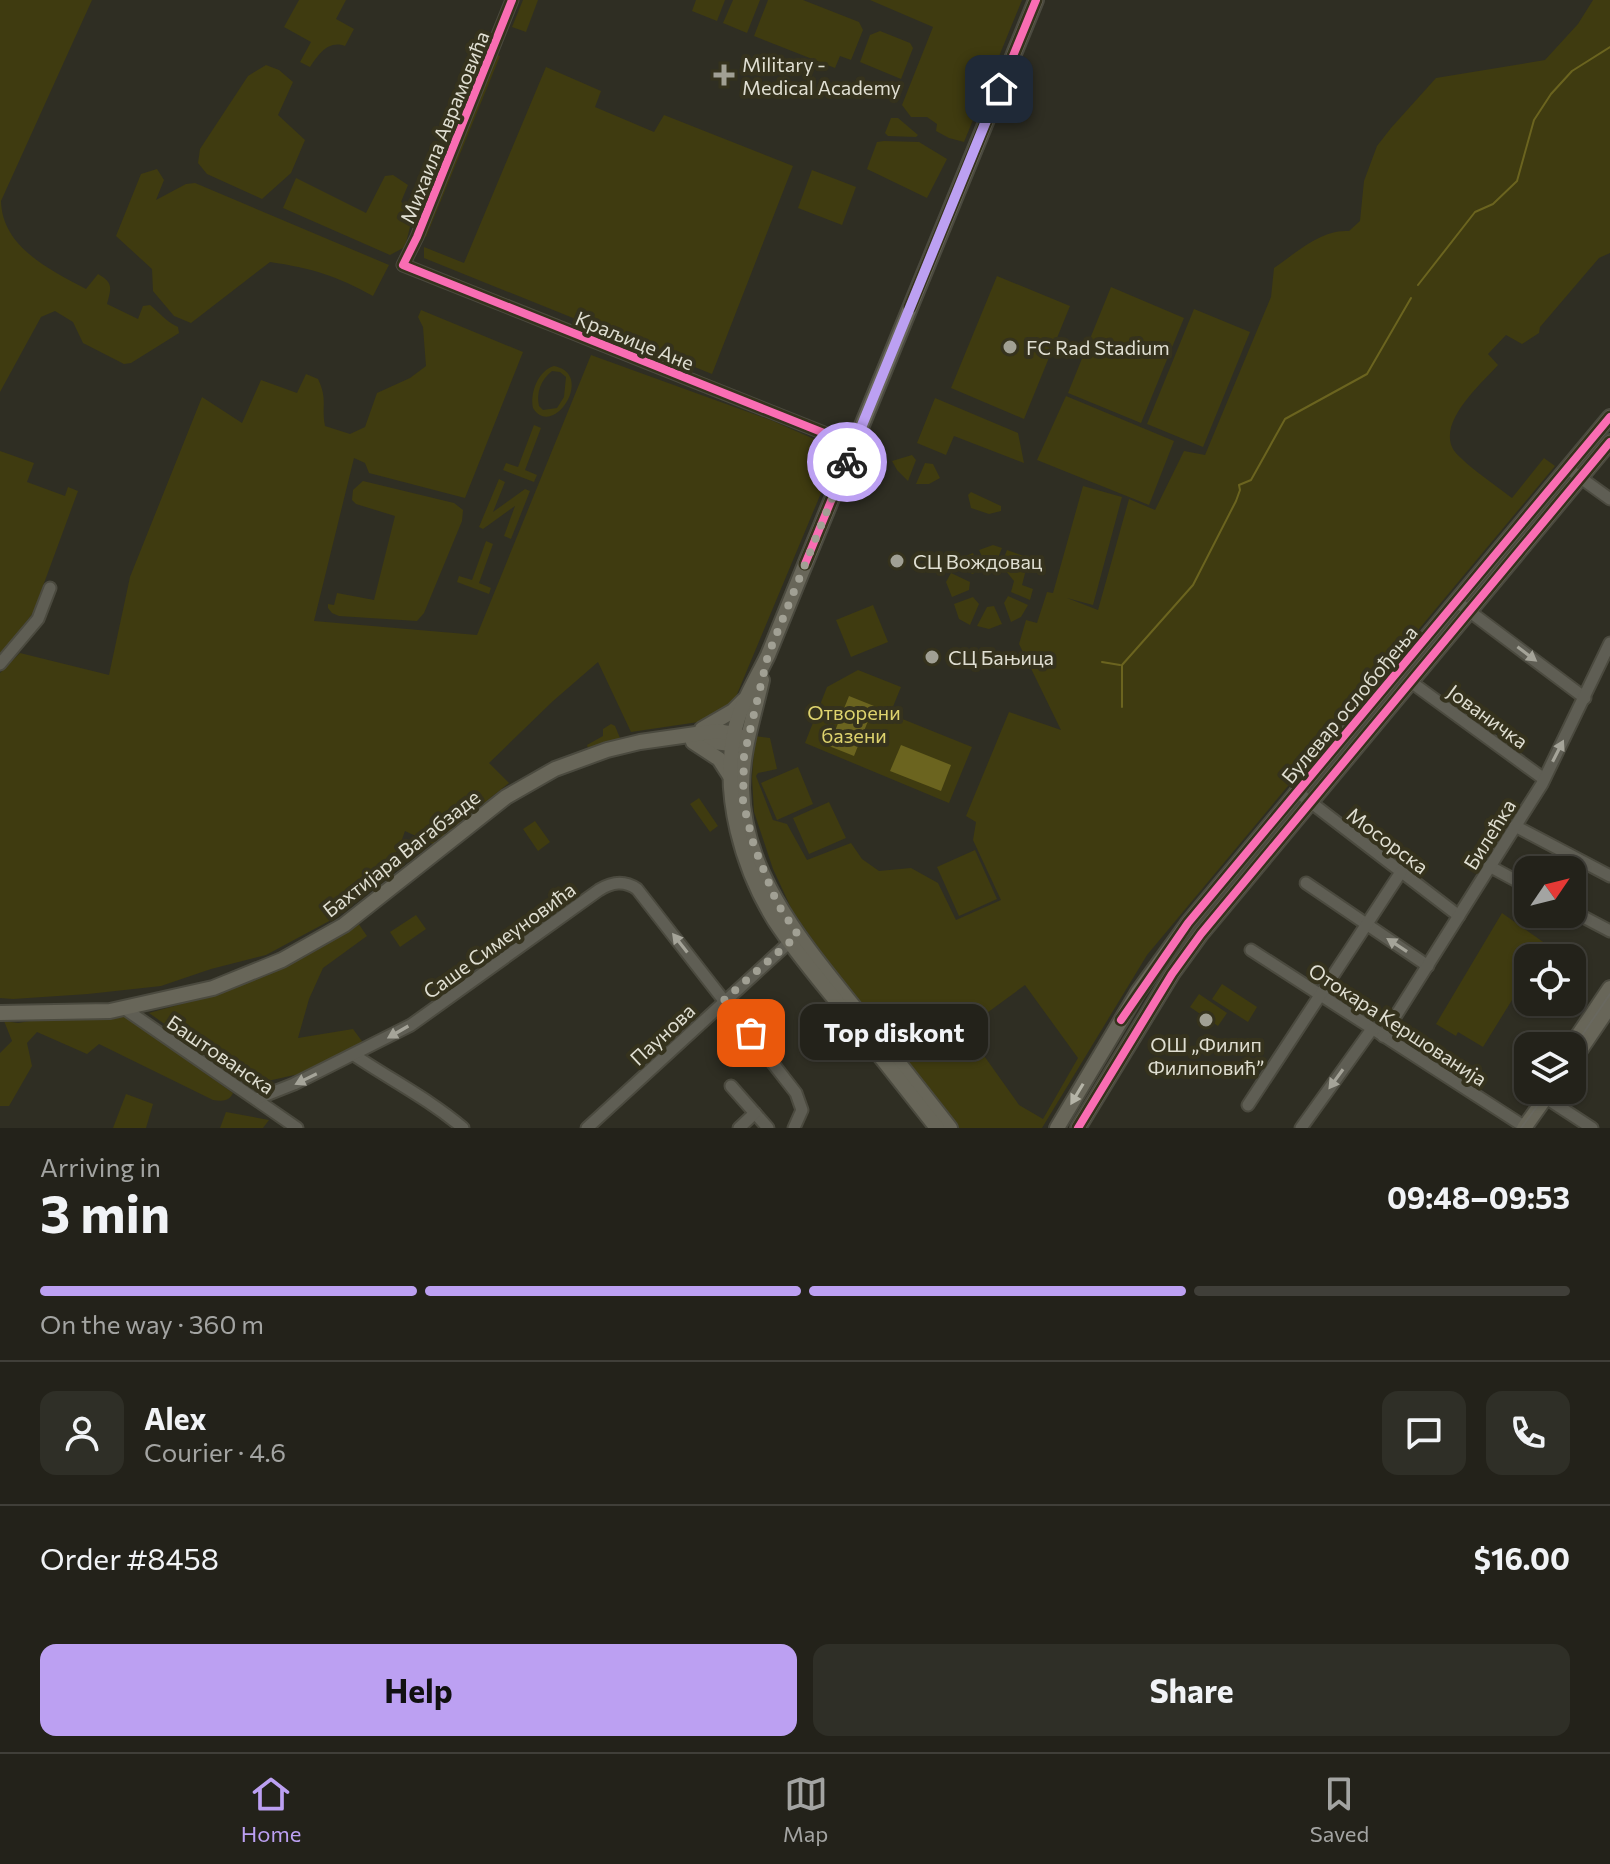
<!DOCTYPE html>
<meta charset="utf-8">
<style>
body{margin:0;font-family:Commissioner,sans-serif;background:#2f2f27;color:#f1f3f6;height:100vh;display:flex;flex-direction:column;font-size:30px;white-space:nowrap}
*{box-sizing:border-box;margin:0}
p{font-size:26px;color:#a3a4a2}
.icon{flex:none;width:44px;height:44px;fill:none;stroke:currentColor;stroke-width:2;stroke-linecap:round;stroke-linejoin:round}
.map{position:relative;height:1128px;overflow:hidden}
.drawer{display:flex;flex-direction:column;background:#23221a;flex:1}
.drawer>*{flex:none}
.needle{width:52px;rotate:55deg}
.controls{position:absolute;left:1514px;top:856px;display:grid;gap:16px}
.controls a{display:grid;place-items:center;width:72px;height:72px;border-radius:16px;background:#23221a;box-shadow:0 2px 6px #0004,0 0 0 2px #403f39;font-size:40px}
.pin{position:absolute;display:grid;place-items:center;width:68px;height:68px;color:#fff;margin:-34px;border-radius:16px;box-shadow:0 4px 12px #0006}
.courier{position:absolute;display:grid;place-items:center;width:80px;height:80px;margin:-40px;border:6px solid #bca0f2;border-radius:50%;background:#fff;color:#222;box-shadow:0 2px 10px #0007}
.bubble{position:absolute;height:56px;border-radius:16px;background:#23221a;box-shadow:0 2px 6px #0004,0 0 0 2px #403f39;font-size:26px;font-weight:700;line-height:56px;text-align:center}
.headline em{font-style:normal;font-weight:700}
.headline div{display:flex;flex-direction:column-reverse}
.headline{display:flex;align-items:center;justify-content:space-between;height:136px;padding:0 40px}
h1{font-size:52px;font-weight:700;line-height:60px}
.bar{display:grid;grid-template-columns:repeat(4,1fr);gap:12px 8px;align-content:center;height:96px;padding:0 40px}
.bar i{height:10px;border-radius:6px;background:#403f39}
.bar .current{background:#bca0f2}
.bar p{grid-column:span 4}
.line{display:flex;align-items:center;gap:20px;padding:0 40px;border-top:2px solid #403f39}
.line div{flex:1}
.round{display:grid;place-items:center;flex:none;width:84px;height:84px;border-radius:16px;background:#2f2f27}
.action{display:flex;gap:16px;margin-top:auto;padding:16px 40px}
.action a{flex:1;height:92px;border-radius:16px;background:#bca0f2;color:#111;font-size:32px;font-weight:700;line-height:92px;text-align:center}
.action a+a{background:#2f2f27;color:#f1f3f6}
.tab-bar{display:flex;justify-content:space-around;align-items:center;height:112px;border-top:2px solid #403f39;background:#23221a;font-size:22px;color:#a3a4a2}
.tab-bar a{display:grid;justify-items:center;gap:4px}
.tab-bar .current{color:#bca0f2}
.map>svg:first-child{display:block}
.green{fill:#3f3b10;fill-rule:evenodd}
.water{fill:#6b641f}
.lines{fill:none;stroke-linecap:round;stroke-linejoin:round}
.stream{stroke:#6b641f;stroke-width:2}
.minor-casing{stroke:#4b4a3f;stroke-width:15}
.major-casing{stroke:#4b4a3f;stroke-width:18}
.minor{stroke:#5f5e54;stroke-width:11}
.major{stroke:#686659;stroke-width:14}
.tram{stroke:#69685f;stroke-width:2}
.cycleway-casing{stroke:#35321d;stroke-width:13}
.cycleway{stroke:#f96db3;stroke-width:8}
.oneway{fill:#a5a499}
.oneway2{fill:#b5b4a7}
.done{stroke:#a1a094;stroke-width:8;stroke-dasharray:0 14.4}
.route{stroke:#bca0f2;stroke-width:10}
.poi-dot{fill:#a1a094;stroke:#35321d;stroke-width:3}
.labels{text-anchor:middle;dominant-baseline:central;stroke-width:8;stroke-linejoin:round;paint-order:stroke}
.poi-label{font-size:20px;fill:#dfded1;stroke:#35321d;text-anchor:start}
.street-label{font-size:20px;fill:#dfded1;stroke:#35321d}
.park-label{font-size:20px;fill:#ded36e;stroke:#35321d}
</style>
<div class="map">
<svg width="1610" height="1128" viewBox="0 0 1610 1128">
<rect width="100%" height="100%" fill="#2f2e23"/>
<g class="green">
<path d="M0,0H92L1,201C2,247 50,270 86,289L98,274C114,283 111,288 107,304L138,319L143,306L150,305C161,314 164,320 178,327L179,333L131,363L124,364L83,343L73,322L55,311L41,317L0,392Z"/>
<path d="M299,0H346L336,19L354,29L345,46C328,40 319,54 310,67L300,62L311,42L284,27Z"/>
<polygon points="523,0 538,0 526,32 512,27"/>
<polygon points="696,0 725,0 717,21 692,11"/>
<polygon points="733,0 760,0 747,33 723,23"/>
<polygon points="768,0 803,0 859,22 863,30 851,60 840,56 835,68 754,36"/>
<polygon points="870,0 1022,0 964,142 949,138 936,131 937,124 927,117 911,117 902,105 933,27"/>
<path d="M1593,0H1610V253L1599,258L1540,327L1539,333L1522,344L1506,335L1488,354L1498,365C1481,384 1438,421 1453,449C1460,461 1499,488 1512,498L1544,458L1555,466L1147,955L1042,1128H957L835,972L792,910L773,869L754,812L752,778L755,736L770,738L777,769L758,773L756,776L773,820L787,824L807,860L851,843L862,859L879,871L911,868L938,883L956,920L1001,900L973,840L976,822L966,816L1009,712L1061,730L1019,644L1026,620L1037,623L1047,592L1053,593L1083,486L1122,497L1093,605L1067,598L1098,610L1129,499L1155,510L1184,451L1205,455L1271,297L1274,268C1296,253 1321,229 1349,231L1360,221L1364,181L1377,146L1391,128L1436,78L1545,60L1578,24ZM1025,985L1078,1058L1043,1119L1019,1105L965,1029Z"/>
<polygon points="880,31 910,43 913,48 901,79 860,62 870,35"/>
<polygon points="495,54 500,56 426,237 422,236"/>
<polygon points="266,65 279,70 293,82 278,115 305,140 291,173 262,199 207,174 198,163 200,149 248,76"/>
<polygon points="546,67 601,91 595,107 654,132 664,115 793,166 712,374 424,258 424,247 464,263"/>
<polygon points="891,118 898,118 918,135 916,137 888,136 885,133"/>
<polygon points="884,141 919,142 947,159 927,198 867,169 877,142"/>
<path d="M157,169L164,180L156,200L186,184L195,183L389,265L373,296C337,276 311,268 270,262L191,323L174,316L153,291L152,269L116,236L141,174Z"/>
<polygon points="812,170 856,187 842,225 798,208"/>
<polygon points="393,175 408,185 401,202 414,211 405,247 390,255 283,208 296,178 366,213 385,176"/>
<polygon points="450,276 721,384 715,385 447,277"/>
<polygon points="997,276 1070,306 1024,419 951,388"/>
<polygon points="1111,287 1184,318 1141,423 1068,393"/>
<polygon points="1194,309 1250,332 1203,447 1147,424"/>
<path d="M421,310L523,352L465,498L369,473L365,463L354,458L314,621L477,635L591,355L773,421L839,450L735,699L712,720L631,732L598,662L553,701L489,763L509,783L433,844L405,831L398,851L385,861L384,868L391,875L333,919L266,955L211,969L161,986L88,994L13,999L0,998V673L20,653L109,675L130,577L202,397L242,423L261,380L297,393L306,374L318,379C328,400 321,405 325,426L350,434L365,427L377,393L410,378L426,366L423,327L418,317Z"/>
<path d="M554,366C596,374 553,440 533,408C530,392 538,371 554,366ZM552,371L560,372L566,377L564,397L557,408L543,410L539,406C536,392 541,380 552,371Z"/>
<polygon points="1066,396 1174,441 1149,505 1037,460"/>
<polygon points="935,398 1018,433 1024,463 954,436 946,455 917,443"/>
<polygon points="534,425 541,428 525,470 537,475 534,482 503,470 506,463 518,467"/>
<polygon points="0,451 34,463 27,482 65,496 68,487 78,491 33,613 0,655"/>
<polygon points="912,455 916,460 908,481 897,470 892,461"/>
<polygon points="925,463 933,464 940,478 929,484 916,484"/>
<polygon points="499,479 505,482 493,512 525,489 530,491 511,539 504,536 515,506 483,529 479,527"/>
<polygon points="363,481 454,503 463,510 462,521 424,613 417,621 339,616 332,613 328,608 328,604 334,605 337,593 374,600 395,516 356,504 352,500 353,490"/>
<polygon points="971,492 1001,506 1001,511 989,514 971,508 968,495"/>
<polygon points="486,541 493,544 479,583 491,588 489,594 457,582 459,576 472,580"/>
<polygon points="993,545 1002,548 995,565 991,563 986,565 979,550"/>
<polygon points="1007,550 1029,558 1022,585 1033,589 1030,600 1011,592 1014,581 1001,565"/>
<polygon points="973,553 979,568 973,574 954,567 959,559"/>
<polygon points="951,573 970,582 969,590 952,597 946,582"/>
<polygon points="1008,596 1028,605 1021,617 1011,622 1004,603"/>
<polygon points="973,597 979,604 970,625 959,619 954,604"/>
<polygon points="873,605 888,642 851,657 836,620"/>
<polygon points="994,606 1002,624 989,629 977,626 987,607"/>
<polygon points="858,670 901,687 890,714 972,747 949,803 805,743 827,687"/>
<polygon points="611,724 615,726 620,738 588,748 587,745 603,736 603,729"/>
<polygon points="798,767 813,804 777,820 761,783"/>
<polygon points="699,798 718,826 710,832 690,804"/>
<polygon points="829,802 846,838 809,854 793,818"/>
<polygon points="535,821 550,842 538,851 523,829"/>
<polygon points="975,850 997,899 959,916 937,867"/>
<polygon points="1502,913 1546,944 1538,958 1528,958 1528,974 1483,1047 1458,1032 1456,1036 1436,1024"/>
<polygon points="416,915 426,929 400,947 390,932"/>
<path d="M358,923L367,936L323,968L309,999L298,1038L353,1029L364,1044L299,1074L250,1085L149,1013C223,994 296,968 358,923Z"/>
<polygon points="1222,984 1257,1007 1248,1022 1212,999"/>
<polygon points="1199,994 1227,1013 1218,1026 1190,1007"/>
<path d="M126,1017L233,1093C229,1102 222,1101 213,1100L99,1044L87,1054L37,1032L27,1043L32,1066L9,1106H0V1053L12,1041L4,1021L18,1023L48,1018Z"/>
<polygon points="126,1094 153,1104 146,1128 113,1128"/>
<polygon points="226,1112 269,1120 263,1128 220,1128"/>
</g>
<g class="water">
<polygon points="849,696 874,706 854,756 829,746"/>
<polygon points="901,745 951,765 941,791 890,771"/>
</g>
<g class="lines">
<g class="stream">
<polyline points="1418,285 1475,212 1493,204 1517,181 1534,120 1551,94 1572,71 1610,47"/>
<polyline points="1102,662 1120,665"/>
<polyline points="1122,707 1122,665 1193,585 1236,501 1240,490 1239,485 1251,480 1285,419 1367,374 1411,298"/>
</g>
<defs>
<g id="minor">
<polyline points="512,0 417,237 403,265 854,445"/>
<polyline points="1567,468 1610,499"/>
<polyline points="1457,602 1585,698"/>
<polyline points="0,664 38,619 50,588"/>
<polyline points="1411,682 1544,779"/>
<polyline points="1296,791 1459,916"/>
<polyline points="1515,826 1610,876"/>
<polyline points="1489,866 1528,887"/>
<polyline points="1306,883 1428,966"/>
<polyline points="1572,911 1610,931"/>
<polyline points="1251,950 1525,1127"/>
<polyline points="125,1009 297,1128"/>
<polyline points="1383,1036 1542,784 1610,643"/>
<path d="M354,1055C391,1080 429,1099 463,1128"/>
<polyline points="731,1086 768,1128"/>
<polyline points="1546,1098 1592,1128"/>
<path d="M256,1099L294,1084L411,1025L599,890C612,882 624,880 637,889L796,1093L802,1110L794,1128"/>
<polyline points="1248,1105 1401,872"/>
<polyline points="587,1128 793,939"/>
<polyline points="739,1128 755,1113"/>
<polyline points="1301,1128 1372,1029"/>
</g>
<g id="major">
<path d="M762,680C754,716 742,750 742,788C743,878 810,951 862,1017C892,1054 921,1091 950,1128"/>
<polyline points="702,729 733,711 744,700"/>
<polyline points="694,740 741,745"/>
<polyline points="693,742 719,759 730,776"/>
<polyline points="0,1013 110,1011 213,988 282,960 344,925 506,797 555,769 607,750 640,742 717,731 734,734 747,739"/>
<polyline points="1571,1046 1610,988"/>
<polyline points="1572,1062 1610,1006"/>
<path d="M937,1128C907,1090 876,1051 846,1013C822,983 796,953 775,921C742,868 722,796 734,734C739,706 756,680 768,655L1036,0"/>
<polyline points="1057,1128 1138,992 1188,923 1610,417"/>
<polyline points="1078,1128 1172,974 1201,934 1610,442"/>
<polyline points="1524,1128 1551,1090"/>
</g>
</defs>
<use href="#minor" class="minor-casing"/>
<use href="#major" class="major-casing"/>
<use href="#minor" class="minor"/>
<use href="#major" class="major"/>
<g class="tram">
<polyline points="1572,1050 1610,994"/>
<polyline points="1521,1128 1549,1090"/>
</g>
<defs>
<g id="cycleway">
<polyline points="512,0 417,237 403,265 854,445"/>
<polyline points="910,307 1036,0"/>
<polyline points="805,564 859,433"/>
<polyline points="1121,1020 1188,923 1610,417"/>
<polyline points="1078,1128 1172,974 1201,934 1610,442"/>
</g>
</defs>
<use href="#cycleway" class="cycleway-casing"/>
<use href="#cycleway" class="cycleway"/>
</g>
<defs><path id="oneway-solid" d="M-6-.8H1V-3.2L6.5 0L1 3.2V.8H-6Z" transform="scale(2)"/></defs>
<g class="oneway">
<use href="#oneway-solid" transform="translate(1527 654) rotate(37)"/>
<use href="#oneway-solid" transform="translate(1558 751) rotate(-63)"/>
<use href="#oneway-solid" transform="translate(680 943) rotate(-128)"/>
<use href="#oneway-solid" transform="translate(1397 945) rotate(-147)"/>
<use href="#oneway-solid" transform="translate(398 1032) rotate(150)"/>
<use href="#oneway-solid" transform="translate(306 1079) rotate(154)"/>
<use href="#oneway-solid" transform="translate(1336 1079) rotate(126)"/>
</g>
<use class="oneway2" href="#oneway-solid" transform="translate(1077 1094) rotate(121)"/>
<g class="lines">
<polyline class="done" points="751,1033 724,1000 798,935 777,903 754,846 743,802 744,756 768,655 847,462"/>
<polyline class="route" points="847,462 999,89"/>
</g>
<g class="poi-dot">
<path d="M720 63h8v8h8v8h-8v8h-8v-8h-8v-8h8z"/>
<circle cx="1010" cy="347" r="8"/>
<circle cx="897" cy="561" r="8"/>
<circle cx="932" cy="657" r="8"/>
<circle cx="1206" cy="1020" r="8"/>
</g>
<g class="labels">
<g class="poi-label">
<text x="742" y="64">Military -<tspan x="742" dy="23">Medical Academy</tspan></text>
<text x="1026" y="347">FC Rad Stadium</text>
<text x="913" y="561">СЦ Вождовац</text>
<text x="948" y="657">СЦ Бањица</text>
<text x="1206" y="1044" text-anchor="middle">ОШ „Филип<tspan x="1206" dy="23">Филиповић”</tspan></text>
</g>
<g class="street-label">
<text transform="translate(444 127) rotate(-68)">Михаила Аврамовића</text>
<text transform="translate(635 340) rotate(22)">Краљице Ане</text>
<text transform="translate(1349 704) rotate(-50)">Булевар ослобођења</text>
<text transform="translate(1488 716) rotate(36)">Јованичка</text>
<text transform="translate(1489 834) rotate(-58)">Билећка</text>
<text transform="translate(1388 840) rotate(37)">Мосорска</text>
<text transform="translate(401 853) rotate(-38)">Бахтијара Вагабзаде</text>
<text transform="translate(499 940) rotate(-36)">Саше Симеуновића</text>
<text transform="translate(1398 1024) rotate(33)">Отокара Кершованија</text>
<text transform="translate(662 1034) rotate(-43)">Паунова</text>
<text transform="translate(221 1054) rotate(34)">Баштованска</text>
</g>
<g class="park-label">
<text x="854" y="712">Отворени<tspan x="854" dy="23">базени</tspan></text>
</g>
</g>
</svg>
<div class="controls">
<a><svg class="needle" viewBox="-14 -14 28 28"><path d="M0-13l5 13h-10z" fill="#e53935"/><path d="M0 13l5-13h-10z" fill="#a3a4a2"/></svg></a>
<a><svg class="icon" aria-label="locate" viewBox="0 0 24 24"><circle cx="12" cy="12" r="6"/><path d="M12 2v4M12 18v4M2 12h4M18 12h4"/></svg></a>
<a><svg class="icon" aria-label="layers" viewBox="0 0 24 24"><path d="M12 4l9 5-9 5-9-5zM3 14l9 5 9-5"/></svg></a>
</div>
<div class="pin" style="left:751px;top:1033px;background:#ea580c"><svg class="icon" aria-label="bag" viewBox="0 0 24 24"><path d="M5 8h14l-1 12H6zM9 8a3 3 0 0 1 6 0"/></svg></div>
<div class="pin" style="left:999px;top:89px;background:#1f2937"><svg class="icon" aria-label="home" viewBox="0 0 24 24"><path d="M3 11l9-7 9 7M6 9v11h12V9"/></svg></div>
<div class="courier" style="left:847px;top:462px"><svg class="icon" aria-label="bike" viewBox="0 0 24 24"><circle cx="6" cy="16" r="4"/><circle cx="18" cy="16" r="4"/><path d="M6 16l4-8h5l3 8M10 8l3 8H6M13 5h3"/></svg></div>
<div class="bubble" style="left:800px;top:1004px;width:188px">Top diskont</div>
</div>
<section class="drawer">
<div class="headline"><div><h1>3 min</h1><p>Arriving in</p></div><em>09:48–09:53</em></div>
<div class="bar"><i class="current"></i><i class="current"></i><i class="current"></i><i></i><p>On the way · 360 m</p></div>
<div class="line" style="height:144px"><a class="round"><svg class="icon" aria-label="person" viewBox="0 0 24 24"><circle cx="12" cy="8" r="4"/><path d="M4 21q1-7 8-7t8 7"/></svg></a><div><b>Alex</b><p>Courier · 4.6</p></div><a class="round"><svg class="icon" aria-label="chat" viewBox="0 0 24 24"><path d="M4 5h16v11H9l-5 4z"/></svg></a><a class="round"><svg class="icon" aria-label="phone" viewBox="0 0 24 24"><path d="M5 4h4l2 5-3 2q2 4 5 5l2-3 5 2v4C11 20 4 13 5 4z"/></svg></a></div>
<div class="line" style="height:104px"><div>Order #8458</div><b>$16.00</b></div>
<div class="action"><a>Help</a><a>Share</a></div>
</section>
<nav class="tab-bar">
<a class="current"><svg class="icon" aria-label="home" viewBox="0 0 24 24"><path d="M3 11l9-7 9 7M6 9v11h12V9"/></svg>Home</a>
<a><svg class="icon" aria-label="map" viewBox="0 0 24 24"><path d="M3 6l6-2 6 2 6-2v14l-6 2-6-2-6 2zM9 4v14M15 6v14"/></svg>Map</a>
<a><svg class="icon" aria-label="saved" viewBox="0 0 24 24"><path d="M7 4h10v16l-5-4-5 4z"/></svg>Saved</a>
</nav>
